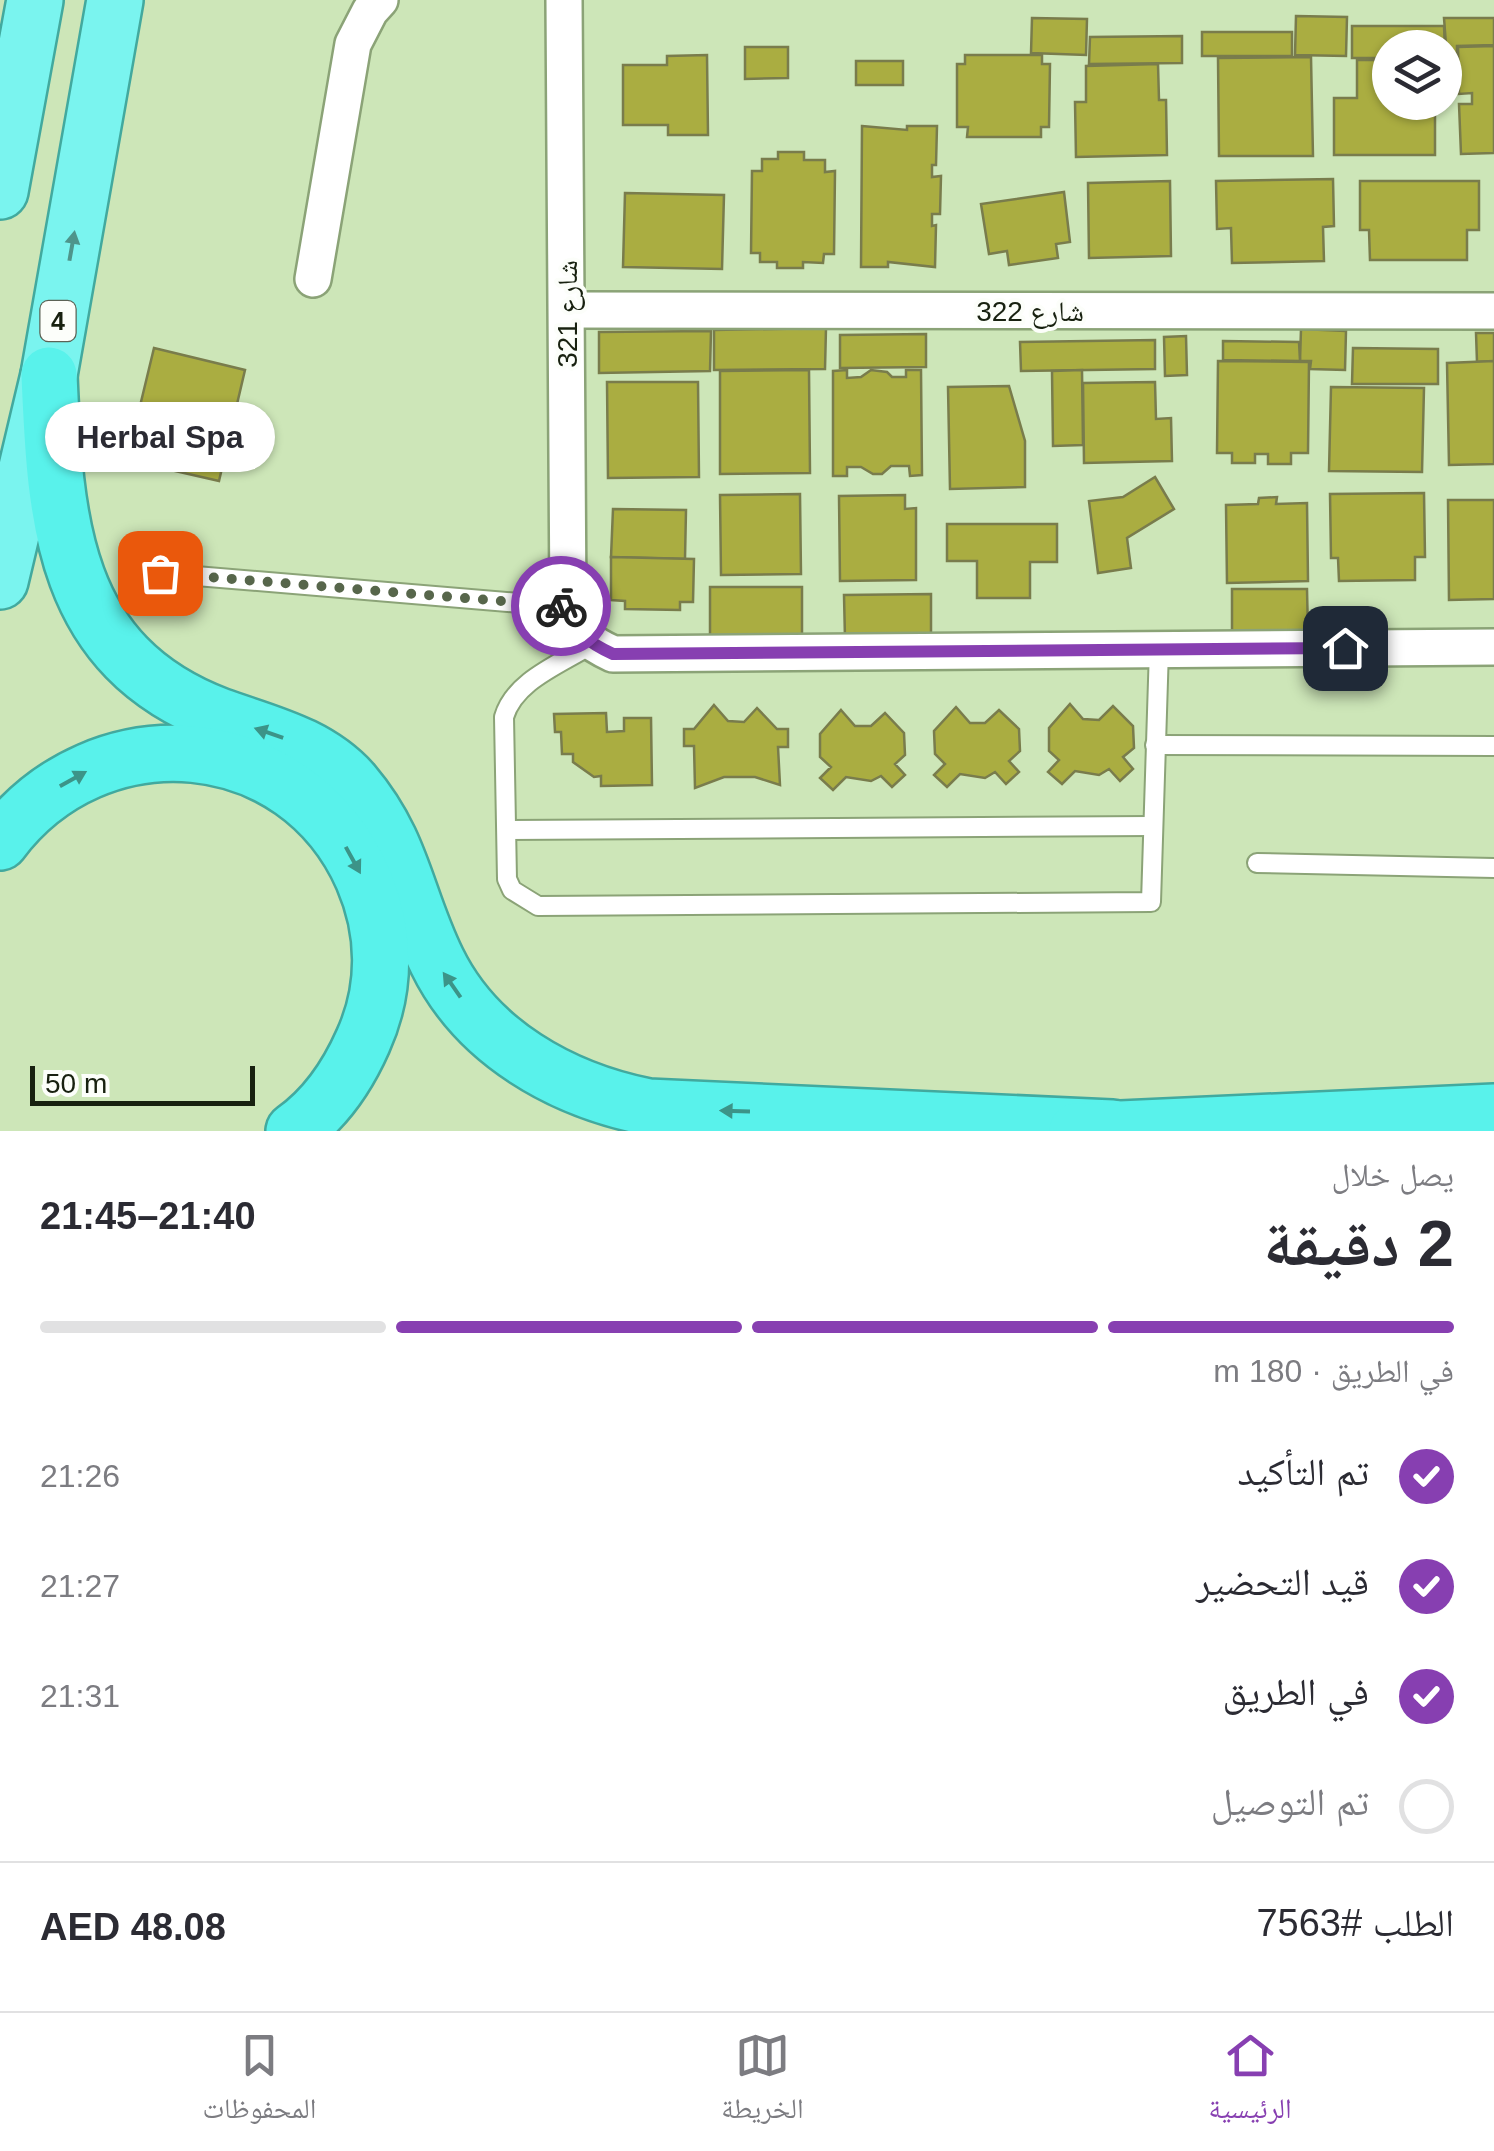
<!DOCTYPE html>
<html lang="ar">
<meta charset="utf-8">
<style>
body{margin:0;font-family:Arial,"Noto Naskh Arabic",sans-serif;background:#f7f7f7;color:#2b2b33;direction:rtl;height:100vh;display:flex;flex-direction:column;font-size:38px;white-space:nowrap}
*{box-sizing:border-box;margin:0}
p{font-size:32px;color:#7c7c81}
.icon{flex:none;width:55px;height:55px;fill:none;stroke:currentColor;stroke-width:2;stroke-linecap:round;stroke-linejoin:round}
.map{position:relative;height:1131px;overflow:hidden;direction:ltr}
.details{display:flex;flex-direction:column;background:#fff;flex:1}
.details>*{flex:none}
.fabs{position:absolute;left:1372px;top:30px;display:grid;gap:20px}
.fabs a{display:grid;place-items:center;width:90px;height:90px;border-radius:50%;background:#fff;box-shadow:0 2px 8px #0004;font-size:50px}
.scale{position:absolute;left:30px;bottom:25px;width:225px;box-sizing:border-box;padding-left:10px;border:5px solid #182110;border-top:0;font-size:28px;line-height:35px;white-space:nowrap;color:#182110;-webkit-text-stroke:8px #fcfefa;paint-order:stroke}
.pin{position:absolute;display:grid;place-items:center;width:85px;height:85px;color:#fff;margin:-42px;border-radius:20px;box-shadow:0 5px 15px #0006}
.courier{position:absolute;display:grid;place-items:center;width:100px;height:100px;margin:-50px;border:8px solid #873fb1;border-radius:50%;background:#fff;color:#222;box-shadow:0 2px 12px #0007}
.bubble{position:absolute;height:70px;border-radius:35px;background:#fff;box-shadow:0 2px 8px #0004;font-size:32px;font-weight:700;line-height:70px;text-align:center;direction:rtl}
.overview em{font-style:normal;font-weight:700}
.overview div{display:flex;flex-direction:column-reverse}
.overview{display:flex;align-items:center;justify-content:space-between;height:170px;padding:0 40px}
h1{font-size:65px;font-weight:700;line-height:75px}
.bar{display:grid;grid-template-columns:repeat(4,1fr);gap:15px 10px;align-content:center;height:120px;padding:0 40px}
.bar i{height:12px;border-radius:8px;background:#e1e1e2}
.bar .selected{background:#873fb1}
.bar p{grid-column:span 4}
.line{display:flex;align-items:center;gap:25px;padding:0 40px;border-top:2px solid #e1e1e2}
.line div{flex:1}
ol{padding:0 40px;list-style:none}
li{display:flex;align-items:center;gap:30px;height:110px}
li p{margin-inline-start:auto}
li .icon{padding:10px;border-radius:50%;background:#873fb1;color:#fff;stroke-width:4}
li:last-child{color:#7c7c81}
li i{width:55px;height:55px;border:5px solid #e1e1e2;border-radius:50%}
.menu{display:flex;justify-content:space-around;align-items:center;height:140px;border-top:2px solid #e1e1e2;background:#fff;font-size:28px;color:#7c7c81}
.menu a{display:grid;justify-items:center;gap:5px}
.menu .selected{color:#873fb1}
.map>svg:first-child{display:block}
.building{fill:#aaad41;stroke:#797c4c;stroke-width:2.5}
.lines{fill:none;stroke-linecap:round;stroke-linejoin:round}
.service-casing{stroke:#8ba377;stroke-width:22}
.minor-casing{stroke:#8ba377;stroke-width:40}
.trunk-casing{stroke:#42a99e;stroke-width:60}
.motorway-casing{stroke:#42a99e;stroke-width:60}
.service{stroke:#fff;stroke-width:18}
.minor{stroke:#fff;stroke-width:35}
.trunk{stroke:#7af4ef;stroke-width:55}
.motorway{stroke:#59f2eb;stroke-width:55}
.oneway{fill:#4e958b}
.oneway2{fill:#3c9488}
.done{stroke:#57664b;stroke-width:10;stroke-dasharray:0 18}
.route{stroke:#873fb1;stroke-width:12}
.labels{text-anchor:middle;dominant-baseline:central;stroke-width:8;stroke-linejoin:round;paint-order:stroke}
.shield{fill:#fcfefa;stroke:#5c6356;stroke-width:2.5}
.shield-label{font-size:25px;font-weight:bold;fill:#182110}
.street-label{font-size:28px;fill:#182110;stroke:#fcfefa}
</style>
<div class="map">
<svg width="1494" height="1131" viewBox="0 0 1494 1131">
<rect width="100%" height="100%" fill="#cde6b8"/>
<g class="building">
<polygon points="1296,16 1347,17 1346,56 1295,55"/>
<polygon points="1032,18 1087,19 1086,55 1031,53"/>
<polygon points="1444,18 1494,18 1494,45 1457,46 1457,58 1447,58"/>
<polygon points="1352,26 1444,26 1445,48 1390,48 1390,58 1352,58"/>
<rect x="1202" y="32" width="90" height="24"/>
<polygon points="1182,36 1182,63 1089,64 1090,37"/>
<polygon points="1494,46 1494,153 1461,154 1459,104 1472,104 1472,93 1459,94 1458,47"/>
<polygon points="745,47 788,47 788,78 745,79"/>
<polygon points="707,55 708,135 668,135 668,125 623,125 623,65 667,65 667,56"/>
<polygon points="965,55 1042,55 1042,64 1050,64 1049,127 1041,127 1041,137 967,137 968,127 957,127 957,64 965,64"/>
<polygon points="1311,57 1313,156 1219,156 1218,58"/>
<polygon points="1357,60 1390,60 1390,102 1435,102 1435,155 1334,155 1334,98 1357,98"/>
<rect x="856" y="61" width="47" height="24"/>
<polygon points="1158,64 1159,100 1166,100 1167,155 1076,157 1075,102 1086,102 1086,66"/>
<polygon points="862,126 907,130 907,126 937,126 936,165 932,165 932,177 941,176 940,214 932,214 932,226 936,225 935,267 888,262 888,267 861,267"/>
<polygon points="778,152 804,152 804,160 825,160 825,172 835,171 834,254 824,254 823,263 803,262 803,268 777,268 777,262 760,262 760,253 751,253 752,171 762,171 762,159 778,159"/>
<polygon points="1333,179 1334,226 1323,227 1324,261 1232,263 1231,228 1217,229 1216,181"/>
<polygon points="1170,181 1171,256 1089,258 1088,183"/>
<polygon points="1360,181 1479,181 1479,230 1467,230 1467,260 1370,260 1369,230 1360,230"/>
<polygon points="1064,192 1070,242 1056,244 1058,258 1009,265 1007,251 989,254 981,204"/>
<polygon points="625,193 724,195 722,269 623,267"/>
<polygon points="826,328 825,369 714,370 714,330"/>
<polygon points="1301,329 1346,331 1345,370 1310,369 1311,361 1300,361"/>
<polygon points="711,331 710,371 599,373 599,332"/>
<polygon points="1476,333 1494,333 1494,361 1477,362"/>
<polygon points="926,334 926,367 840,368 840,335"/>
<polygon points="1186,336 1187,375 1165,376 1164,337"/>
<polygon points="1155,340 1155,369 1021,371 1020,342"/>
<polygon points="1223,341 1299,342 1300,361 1223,360"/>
<polygon points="154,348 245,370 219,481 127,460"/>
<polygon points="1353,348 1438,349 1438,384 1352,384"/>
<polygon points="1218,361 1309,362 1308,453 1291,453 1291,464 1268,464 1268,454 1255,454 1255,463 1232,463 1232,453 1217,453"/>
<polygon points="1494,361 1494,464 1449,465 1447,363"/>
<polygon points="809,370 810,473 720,474 720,371"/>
<polygon points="847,370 847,378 861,377 871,370 887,372 892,377 906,377 906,370 921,370 922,475 910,476 909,466 891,466 882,474 873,474 861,467 847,467 847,476 833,476 833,371"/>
<polygon points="1082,370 1083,445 1053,446 1052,371"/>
<polygon points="607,382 698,382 699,477 608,478"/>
<polygon points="1155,382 1156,419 1171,418 1172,461 1084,463 1083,383"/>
<polygon points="1009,386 1025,441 1025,487 950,489 948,387"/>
<polygon points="1331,387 1424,388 1422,472 1329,471"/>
<polygon points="1155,477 1174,509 1127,538 1131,568 1098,573 1089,501 1123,497"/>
<polygon points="1424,493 1425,557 1415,557 1415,580 1339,581 1338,558 1331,558 1330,494"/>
<polygon points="800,494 801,574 721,575 720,495"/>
<polygon points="905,495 905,509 916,508 916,580 840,581 839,496"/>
<polygon points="1277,497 1276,504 1307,503 1308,581 1227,583 1226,505 1258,504 1259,498"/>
<polygon points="1448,500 1494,500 1494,599 1449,600"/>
<polygon points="613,509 686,510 685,559 611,557"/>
<polygon points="947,524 1057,524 1057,562 1030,562 1030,598 977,598 977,561 947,561"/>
<polygon points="611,557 694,559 693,602 680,602 680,610 625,609 625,601 611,600"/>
<rect x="710" y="587" width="92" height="52"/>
<polygon points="1232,589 1307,589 1308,633 1232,634"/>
<polygon points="931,594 931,638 845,639 844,595"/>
<polygon points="1070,704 1083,719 1099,720 1113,706 1133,726 1134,748 1123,757 1133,769 1120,781 1109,769 1099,775 1075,771 1062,784 1048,772 1059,760 1049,751 1049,728"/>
<polygon points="714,705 728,721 744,722 757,708 777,729 788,729 788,747 778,747 780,785 755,777 724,777 695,788 694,746 684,746 684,729 694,729"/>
<polygon points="956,707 970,723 985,723 999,710 1019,729 1020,751 1009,761 1019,772 1006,784 995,772 985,778 960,774 947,787 934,775 945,764 935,754 934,731"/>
<polygon points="841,710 855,726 871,726 885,713 904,733 905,755 895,764 905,775 892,787 881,776 871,781 846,777 833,790 820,778 831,767 820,757 820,734"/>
<polygon points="606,713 607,732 624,731 624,718 651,718 652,785 601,786 601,776 594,777 573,762 573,754 562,754 561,732 555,732 554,714"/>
</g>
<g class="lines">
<defs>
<g id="service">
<polyline points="160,573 568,607"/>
<path d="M592,644C561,664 515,680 504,717L507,879L512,890L538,906L1151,902L1159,649"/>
<polyline points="1155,745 1494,746"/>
<polyline points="507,830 1152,826"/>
<polyline points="1257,863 1494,868"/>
</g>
<g id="minor">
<path d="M564,0L568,607C576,633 589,643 613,654L1494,647"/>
<polyline points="313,279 353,44 370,11 380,0"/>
<polyline points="567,310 1494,311"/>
</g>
<g id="trunk">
<polyline points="0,191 35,0"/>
<polyline points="0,581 49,375 115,0"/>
</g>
<g id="motorway">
<path d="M49,375C55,519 61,656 219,716C266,733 318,744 353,784C403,843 405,896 437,961C477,1043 562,1090 648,1107L1112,1128"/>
<path d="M0,842C98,711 296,727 363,878C386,931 387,988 363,1041C348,1075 325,1109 294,1131"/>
<polyline points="1077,1131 1494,1112"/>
</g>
</defs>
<use href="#service" class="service-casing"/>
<use href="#minor" class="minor-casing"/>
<use href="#trunk" class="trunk-casing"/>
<use href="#motorway" class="motorway-casing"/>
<use href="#service" class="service"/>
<use href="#minor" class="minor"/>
<use href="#trunk" class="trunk"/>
<use href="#motorway" class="motorway"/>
</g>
<defs><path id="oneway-solid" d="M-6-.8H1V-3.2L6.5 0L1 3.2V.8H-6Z" transform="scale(2.5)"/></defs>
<use class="oneway" href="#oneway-solid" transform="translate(72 246) rotate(-80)"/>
<g class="oneway2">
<use href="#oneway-solid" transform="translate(269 733) rotate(-161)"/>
<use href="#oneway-solid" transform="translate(73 779) rotate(-29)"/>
<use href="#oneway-solid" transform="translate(353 860) rotate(61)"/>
<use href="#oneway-solid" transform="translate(452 985) rotate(-125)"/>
<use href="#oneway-solid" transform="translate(735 1111) rotate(-178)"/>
</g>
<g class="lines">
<polyline class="done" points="160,573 561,606"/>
<path class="route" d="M561,606L568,607C575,633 589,643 613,654L1345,648"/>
</g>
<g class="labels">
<rect class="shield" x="40.5" y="301" width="35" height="40" rx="8"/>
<g class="shield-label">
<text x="58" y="321">4</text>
</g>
<g class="street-label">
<text x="1030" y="311">شارع 322</text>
<text transform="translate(567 314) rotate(-90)">شارع 321</text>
</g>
</g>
</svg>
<div class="fabs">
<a><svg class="icon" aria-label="layers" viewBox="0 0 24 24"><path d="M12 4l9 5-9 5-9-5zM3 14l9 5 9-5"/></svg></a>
</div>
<div class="scale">50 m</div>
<div class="pin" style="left:160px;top:573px;background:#ea580c"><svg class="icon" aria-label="bag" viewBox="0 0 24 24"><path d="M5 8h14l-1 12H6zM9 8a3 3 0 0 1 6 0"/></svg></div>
<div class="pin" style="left:1345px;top:648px;background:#1f2937"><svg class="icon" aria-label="home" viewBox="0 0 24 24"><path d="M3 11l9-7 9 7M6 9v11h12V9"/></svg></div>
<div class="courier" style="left:561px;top:606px"><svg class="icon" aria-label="bike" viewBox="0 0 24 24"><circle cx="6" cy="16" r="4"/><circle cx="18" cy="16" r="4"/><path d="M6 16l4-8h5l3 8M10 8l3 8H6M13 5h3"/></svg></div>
<div class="bubble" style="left:45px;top:402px;width:230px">Herbal Spa</div>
</div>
<section class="details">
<div class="overview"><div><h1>2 دقيقة</h1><p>يصل خلال</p></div><em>21:40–21:45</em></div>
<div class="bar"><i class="selected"></i><i class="selected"></i><i class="selected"></i><i></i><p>في الطريق · 180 m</p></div>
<ol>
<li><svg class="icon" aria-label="check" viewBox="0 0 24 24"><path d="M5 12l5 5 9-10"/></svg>تم التأكيد<p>21:26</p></li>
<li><svg class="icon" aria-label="check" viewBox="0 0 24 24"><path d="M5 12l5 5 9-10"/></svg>قيد التحضير<p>21:27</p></li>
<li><svg class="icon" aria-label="check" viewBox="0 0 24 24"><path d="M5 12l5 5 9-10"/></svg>في الطريق<p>21:31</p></li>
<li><i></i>تم التوصيل</li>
</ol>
<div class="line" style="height:130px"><div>الطلب #7563</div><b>AED 48.08</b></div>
</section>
<nav class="menu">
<a class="selected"><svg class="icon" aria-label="home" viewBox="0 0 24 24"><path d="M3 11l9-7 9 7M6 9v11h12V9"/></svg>الرئيسية</a>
<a><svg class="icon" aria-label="map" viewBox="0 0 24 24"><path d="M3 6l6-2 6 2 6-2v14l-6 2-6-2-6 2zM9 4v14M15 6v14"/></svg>الخريطة</a>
<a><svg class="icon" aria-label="saved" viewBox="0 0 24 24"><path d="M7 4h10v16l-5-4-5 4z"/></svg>المحفوظات</a>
</nav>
